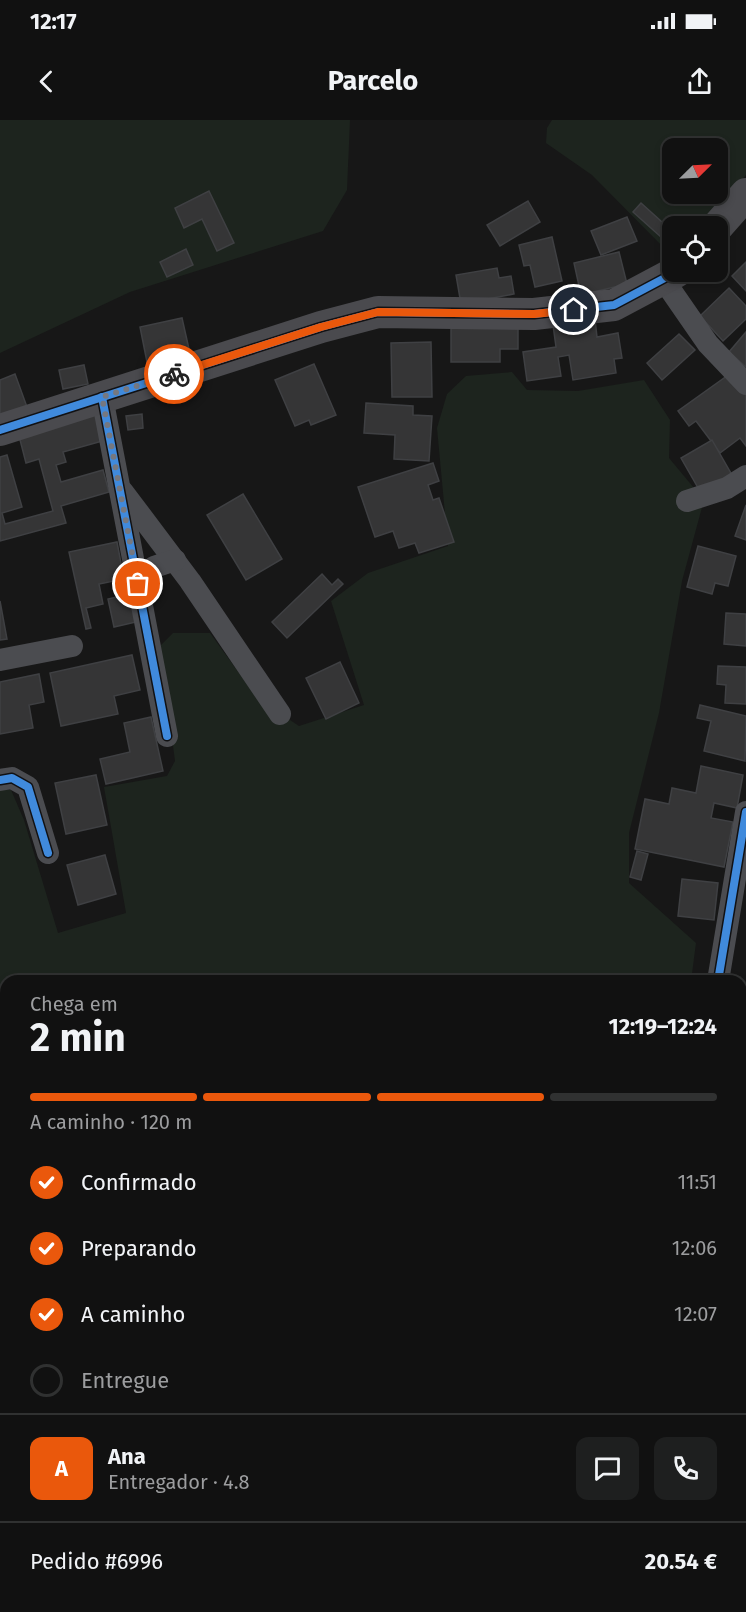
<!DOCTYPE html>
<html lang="pt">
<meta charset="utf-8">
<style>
body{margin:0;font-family:"Fira Sans",sans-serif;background:#1e1f1f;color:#f1f3f6;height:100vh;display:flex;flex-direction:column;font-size:22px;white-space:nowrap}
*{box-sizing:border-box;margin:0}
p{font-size:20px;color:#9c9d9f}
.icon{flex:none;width:33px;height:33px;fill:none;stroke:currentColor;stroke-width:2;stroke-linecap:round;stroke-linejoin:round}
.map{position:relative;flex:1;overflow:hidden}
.drawer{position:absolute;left:0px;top:855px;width:747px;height:638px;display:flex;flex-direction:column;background:#111;border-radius:18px 18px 0 0;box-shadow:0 3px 9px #0003,0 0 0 2px #303131}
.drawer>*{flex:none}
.needle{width:39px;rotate:66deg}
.buttons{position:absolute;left:662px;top:18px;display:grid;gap:12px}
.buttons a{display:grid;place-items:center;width:66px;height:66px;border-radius:12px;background:#111;box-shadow:0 3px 9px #0003,0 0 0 2px #303131;font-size:30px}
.pin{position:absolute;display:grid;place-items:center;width:51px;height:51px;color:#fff;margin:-26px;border:3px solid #fff;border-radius:50%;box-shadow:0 2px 6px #0007}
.courier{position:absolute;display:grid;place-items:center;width:60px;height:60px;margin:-30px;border:4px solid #ea580c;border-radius:50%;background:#fff;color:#222;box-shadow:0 2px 8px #0007}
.overview em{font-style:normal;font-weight:700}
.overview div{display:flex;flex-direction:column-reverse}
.overview{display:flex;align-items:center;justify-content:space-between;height:102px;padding:0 30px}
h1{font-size:39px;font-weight:700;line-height:45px}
.bar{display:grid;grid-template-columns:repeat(4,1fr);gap:9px 6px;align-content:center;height:72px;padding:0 30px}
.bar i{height:8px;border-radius:4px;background:#303131}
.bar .current{background:#ea580c}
.bar p{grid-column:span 4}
.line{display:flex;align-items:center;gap:15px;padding:0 30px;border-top:2px solid #303131}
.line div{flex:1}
.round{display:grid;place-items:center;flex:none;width:63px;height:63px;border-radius:12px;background:#1e1f1f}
ol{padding:0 30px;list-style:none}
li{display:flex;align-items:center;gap:18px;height:66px}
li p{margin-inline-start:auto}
li .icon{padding:6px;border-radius:50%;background:#ea580c;color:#fff;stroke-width:4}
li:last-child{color:#9c9d9f}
li i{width:33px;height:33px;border:3px solid #303131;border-radius:50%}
.status{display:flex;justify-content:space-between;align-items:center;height:42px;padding:0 30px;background:#111;direction:ltr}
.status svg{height:16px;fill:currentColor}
header{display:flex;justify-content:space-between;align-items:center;height:78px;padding:0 30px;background:#111;font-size:27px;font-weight:700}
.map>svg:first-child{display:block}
.green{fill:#1d241e;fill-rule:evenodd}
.building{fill:#353536;stroke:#3f4043;stroke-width:1.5}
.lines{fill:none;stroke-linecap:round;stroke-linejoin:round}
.street{stroke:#4b4c50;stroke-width:22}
.secondary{stroke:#4a4a4e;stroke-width:32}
.cycleway-casing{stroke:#111113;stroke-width:11}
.cycleway{stroke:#408adc;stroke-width:8}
.done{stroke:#757880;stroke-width:6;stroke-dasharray:0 10.8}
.route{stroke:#ea580c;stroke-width:8}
</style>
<div class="status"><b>12:17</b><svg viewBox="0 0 49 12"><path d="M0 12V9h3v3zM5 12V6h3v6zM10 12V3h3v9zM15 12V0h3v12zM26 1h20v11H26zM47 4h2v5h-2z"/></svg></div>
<header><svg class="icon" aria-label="back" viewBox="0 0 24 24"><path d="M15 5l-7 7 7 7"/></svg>Parcelo<svg class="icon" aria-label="share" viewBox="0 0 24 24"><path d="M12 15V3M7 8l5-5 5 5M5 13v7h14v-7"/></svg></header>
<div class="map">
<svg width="746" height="1492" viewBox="0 0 746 1492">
<rect width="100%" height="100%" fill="#171717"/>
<g class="green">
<polygon points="0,0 350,0 347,70 323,111 130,172 0,233"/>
<path d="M552,0H746V55L700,106H672V136L592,55L546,23L547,8ZM672,28H717V74H672Z"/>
<polygon points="512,252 527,270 578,271 644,260 670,300 669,338 704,380 682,461 659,593 629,713 629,763 696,823 691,861 6,861 6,1065 0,1061 0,668 11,670 24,700 58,813 126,793 104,667 167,656 175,641 160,526 173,513 210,513 257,578 299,606 364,585 331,481 368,453 448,426 437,308 447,274 466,256"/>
<polygon points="6,1192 6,1423 1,1425 0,1193"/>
<polygon points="746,1197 746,1492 151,1492 148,1487 741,1486 741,1206"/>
</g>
<g class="building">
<polygon points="209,71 234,123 217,131 202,99 184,108 175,88"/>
<polygon points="528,81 540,102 500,126 487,105"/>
<polygon points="641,83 672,111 671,126 633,92"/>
<polygon points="627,97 637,121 601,135 591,111"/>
<polygon points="552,117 562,161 535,167 530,145 524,146 519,125"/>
<polygon points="186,129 193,145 167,157 160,142"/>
<polygon points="619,132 627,164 581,175 574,143"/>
<polygon points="746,142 746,171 732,156"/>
<polygon points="497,148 499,158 511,156 514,174 461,184 456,155"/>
<polygon points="729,168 746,186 746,199 723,221 700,196"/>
<polygon points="182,198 191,238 148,247 140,207"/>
<polygon points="595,199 597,217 618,213 622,238 614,239 616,253 573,260 569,235 558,237 561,256 527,261 523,232 556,227 553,205"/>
<polygon points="451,205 518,205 518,229 500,229 500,242 451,242"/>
<polygon points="746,212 746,247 729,232"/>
<polygon points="679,214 695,230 662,260 647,243"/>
<polygon points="431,222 432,277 392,277 391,223"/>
<polygon points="314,244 336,295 311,305 309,300 295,306 275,260"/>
<polygon points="84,245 88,264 63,269 59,250"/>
<polygon points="731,253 746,275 746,326 740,318 720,333 696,301 689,306 678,291"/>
<polygon points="15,254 27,287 0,297 0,260"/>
<polygon points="366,283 413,286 413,295 432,296 429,341 394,339 395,315 364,313"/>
<polygon points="97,290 106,320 63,332 66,342 56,345 61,362 103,350 109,372 61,386 66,403 0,421 0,337 7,335 22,387 2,393 5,404 53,391 39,339 26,343 18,312"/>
<polygon points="142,294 143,308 128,310 126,296"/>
<polygon points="712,320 732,355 701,373 681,338"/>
<polygon points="433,343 439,361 428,365 433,380 439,378 454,422 419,433 415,423 399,428 393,411 375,417 358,367"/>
<polygon points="243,374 282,439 246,460 207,395"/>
<polygon points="746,385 746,420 735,416"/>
<polygon points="117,422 124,459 99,464 103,484 86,488 91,508 86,509 69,432"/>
<polygon points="698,426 736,436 728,466 715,463 712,474 687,467"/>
<polygon points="322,454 332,465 338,459 343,464 287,518 272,502"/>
<polygon points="130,474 136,502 114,507 108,479"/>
<polygon points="0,481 7,519 0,520"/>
<polygon points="726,493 746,494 746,526 724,524"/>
<polygon points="132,535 140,570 114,576 118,594 61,606 50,553"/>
<polygon points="340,542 359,583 326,599 306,558"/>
<polygon points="718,546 746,547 746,584 725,583 726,565 717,564"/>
<polygon points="39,554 44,582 29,585 33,608 0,614 0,562"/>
<polygon points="700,585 746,596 745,641 704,631 711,601 697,598"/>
<polygon points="151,597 163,651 106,664 100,639 130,632 124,603"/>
<polygon points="701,646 743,655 737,688 714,683 711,698 733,702 724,747 635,729 645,679 669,684 672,668 696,673"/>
<polygon points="96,655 107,705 66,714 55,663"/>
<polygon points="637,731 648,734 641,760 630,757"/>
<polygon points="105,735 116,774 78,785 67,745"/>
<polygon points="682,759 718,763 714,800 678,796"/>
<polygon points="741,885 746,890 746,917 741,922"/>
<polygon points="746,1082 746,1120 745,1121 741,1115 741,1086"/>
</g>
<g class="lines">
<g class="street">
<polyline points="663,159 708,224 746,264"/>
<polyline points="102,277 167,616"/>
<polyline points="123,372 190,461 280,594"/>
<polyline points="687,381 727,368 746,356"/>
<polyline points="138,464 154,447 175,440"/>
<polyline points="0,540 72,526"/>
<polyline points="0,660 12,658 28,667 48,733"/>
<polyline points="718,861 746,692"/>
<polyline points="741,879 746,884"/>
</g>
<g class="secondary">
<polyline points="717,107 746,74"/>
<polyline points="0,310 321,207 378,192 534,194 614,185 676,152"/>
</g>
<defs>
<g id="cycleway">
<polyline points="102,277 167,616"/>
<polyline points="0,310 321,207 378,192 534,194 614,185 676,152"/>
<polyline points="0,660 12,658 28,667 48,733"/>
<polyline points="718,861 746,692"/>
</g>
</defs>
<use href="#cycleway" class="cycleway-casing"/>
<use href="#cycleway" class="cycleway"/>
</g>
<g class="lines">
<polyline class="done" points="138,464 102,277 174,254"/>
<polyline class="route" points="174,254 321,207 378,192 534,194 574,190"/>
</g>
</svg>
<div class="buttons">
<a><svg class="needle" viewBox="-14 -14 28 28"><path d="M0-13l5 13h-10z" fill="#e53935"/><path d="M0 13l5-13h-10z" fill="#9c9d9f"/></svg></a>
<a><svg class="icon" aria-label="locate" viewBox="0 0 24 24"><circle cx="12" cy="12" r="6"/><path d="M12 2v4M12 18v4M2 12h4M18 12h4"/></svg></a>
</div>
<div class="pin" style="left:138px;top:464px;background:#ea580c"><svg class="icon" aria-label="bag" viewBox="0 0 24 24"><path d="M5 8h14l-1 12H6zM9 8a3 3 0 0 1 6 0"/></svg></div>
<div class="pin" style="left:574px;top:190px;background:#1f2937"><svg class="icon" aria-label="home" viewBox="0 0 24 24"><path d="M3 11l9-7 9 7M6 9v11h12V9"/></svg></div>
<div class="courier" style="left:174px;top:254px"><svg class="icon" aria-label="bike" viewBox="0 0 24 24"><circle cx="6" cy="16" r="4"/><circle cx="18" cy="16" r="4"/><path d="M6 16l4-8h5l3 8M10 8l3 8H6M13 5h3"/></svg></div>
<section class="drawer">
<div class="overview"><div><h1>2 min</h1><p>Chega em</p></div><em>12:19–12:24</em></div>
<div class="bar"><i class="current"></i><i class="current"></i><i class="current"></i><i></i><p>A caminho · 120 m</p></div>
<ol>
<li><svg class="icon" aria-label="check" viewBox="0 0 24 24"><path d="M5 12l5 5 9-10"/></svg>Confirmado<p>11:51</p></li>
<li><svg class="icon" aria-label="check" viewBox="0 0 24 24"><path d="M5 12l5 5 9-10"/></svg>Preparando<p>12:06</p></li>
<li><svg class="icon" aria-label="check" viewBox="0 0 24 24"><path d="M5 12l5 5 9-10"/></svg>A caminho<p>12:07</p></li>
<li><i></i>Entregue</li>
</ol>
<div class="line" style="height:108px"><b class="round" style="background:#ea580c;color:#fff">A</b><div><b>Ana</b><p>Entregador · 4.8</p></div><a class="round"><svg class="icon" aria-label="chat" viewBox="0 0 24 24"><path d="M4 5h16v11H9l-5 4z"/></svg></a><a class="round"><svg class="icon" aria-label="phone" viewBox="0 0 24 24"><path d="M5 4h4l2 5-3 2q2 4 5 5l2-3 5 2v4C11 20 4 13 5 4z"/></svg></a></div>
<div class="line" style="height:78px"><div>Pedido #6996</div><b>20.54 €</b></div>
</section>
</div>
